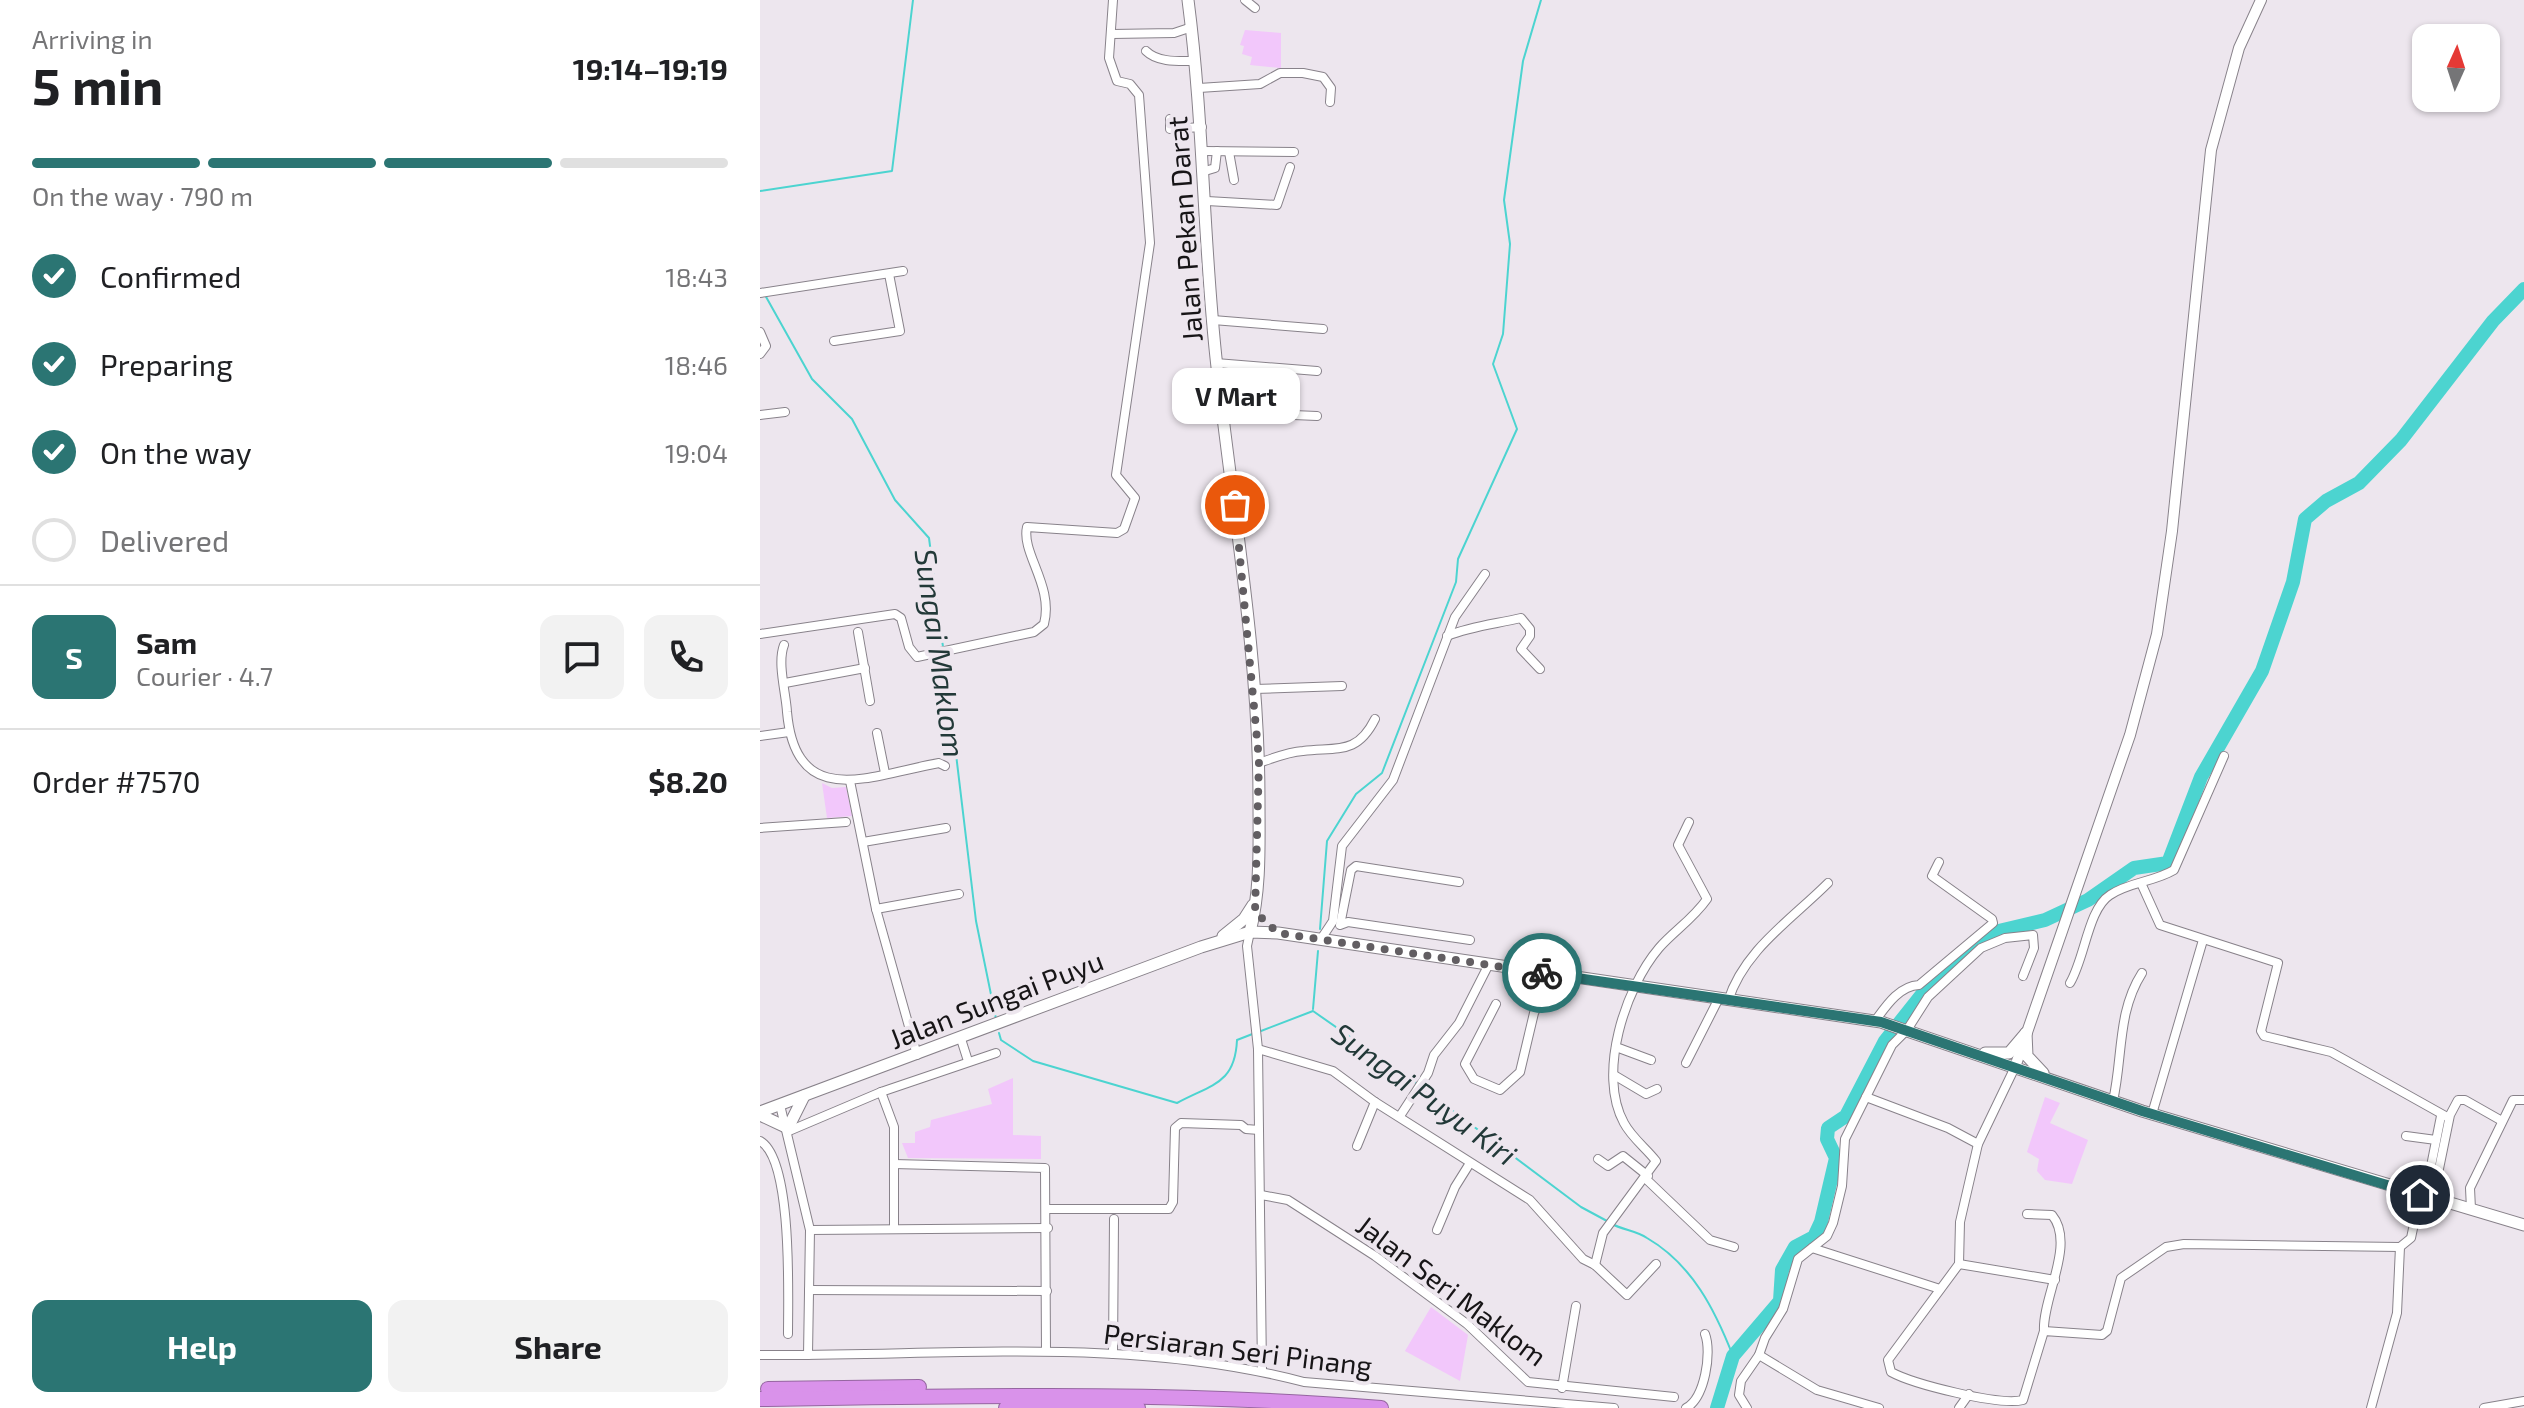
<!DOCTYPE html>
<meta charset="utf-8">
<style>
body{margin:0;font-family:"Exo 2",sans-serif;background:#f2f2f2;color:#202124;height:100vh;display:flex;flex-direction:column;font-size:30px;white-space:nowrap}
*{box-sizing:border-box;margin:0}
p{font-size:26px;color:#757577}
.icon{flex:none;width:44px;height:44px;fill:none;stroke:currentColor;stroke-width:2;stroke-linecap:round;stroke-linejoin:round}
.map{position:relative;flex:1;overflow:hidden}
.details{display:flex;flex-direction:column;background:#fff;width:760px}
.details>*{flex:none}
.needle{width:52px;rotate:3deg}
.tools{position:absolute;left:1652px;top:24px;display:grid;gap:16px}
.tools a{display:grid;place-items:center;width:88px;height:88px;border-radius:16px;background:#fff;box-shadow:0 2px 6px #0004;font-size:40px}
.pin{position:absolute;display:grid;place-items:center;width:68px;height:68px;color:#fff;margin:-34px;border:4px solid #fff;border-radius:50%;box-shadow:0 2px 8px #0007}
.courier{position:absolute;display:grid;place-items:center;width:80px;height:80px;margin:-40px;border:6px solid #2b7573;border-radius:50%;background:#fff;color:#222;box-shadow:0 2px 10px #0007}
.bubble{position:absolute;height:56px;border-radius:16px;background:#fff;box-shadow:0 2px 6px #0004;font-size:26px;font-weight:700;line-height:56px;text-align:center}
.summary em{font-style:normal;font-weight:700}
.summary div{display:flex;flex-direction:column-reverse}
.summary{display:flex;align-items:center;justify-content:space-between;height:136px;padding:0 32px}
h1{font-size:52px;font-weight:700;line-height:60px}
.bar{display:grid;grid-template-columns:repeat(4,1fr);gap:12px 8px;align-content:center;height:96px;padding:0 32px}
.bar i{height:10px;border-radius:6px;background:#e0e0e0}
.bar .active{background:#2b7573}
.bar p{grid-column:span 4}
.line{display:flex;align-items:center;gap:20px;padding:0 32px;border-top:2px solid #e0e0e0}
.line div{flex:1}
.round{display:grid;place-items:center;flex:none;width:84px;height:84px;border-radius:16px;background:#f2f2f2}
ol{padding:0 32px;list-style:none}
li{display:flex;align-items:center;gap:24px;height:88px}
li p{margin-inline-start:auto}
li .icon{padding:8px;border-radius:50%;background:#2b7573;color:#fff;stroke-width:4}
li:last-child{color:#757577}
li i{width:44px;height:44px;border:4px solid #e0e0e0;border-radius:50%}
.primary-button{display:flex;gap:16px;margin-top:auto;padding:16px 32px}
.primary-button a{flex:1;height:92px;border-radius:16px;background:#2b7573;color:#fff;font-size:32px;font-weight:700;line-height:92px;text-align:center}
.primary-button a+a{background:#f2f2f2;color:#202124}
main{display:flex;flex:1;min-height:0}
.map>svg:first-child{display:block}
.green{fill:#f2c7fb}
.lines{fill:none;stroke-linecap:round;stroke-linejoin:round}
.stream{stroke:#4cd4d0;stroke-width:2}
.river{stroke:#4cd4d0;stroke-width:14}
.minor-casing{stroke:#88828a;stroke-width:10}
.tertiary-casing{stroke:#88828a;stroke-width:12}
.secondary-casing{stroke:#88828a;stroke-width:13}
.motorway-casing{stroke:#9566a0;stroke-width:16}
.minor{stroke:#fff;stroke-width:8}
.tertiary{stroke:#fff;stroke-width:10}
.secondary{stroke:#fff;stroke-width:11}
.motorway{stroke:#d992ea;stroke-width:14}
.done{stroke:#625e62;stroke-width:8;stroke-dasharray:0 14.4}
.route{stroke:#2b7573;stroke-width:10}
.labels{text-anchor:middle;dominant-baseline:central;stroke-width:8;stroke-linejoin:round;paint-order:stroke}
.street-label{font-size:28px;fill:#171517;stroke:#ede6ee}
.water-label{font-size:30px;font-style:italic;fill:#223938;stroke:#ede6ee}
</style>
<main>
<section class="details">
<div class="summary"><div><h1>5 min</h1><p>Arriving in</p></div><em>19:14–19:19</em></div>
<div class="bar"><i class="active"></i><i class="active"></i><i class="active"></i><i></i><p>On the way · 790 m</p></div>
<ol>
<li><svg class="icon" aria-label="check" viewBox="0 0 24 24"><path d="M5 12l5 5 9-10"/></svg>Confirmed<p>18:43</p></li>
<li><svg class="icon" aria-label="check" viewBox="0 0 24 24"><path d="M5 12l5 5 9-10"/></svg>Preparing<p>18:46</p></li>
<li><svg class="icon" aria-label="check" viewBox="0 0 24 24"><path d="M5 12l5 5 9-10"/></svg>On the way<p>19:04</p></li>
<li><i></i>Delivered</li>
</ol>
<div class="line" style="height:144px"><b class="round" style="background:#2b7573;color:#fff">S</b><div><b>Sam</b><p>Courier · 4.7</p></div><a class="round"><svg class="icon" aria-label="chat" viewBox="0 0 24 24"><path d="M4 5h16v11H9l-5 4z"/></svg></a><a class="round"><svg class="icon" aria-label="phone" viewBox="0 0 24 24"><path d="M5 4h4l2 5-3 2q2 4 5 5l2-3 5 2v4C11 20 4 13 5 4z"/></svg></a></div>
<div class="line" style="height:104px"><div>Order #7570</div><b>$8.20</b></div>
<div class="primary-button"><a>Help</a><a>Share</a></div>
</section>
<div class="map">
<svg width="1764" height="1408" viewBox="0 0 1764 1408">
<rect width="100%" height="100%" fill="#ede6ee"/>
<g class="green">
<polygon points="485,30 521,33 521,68 490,65 492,57 482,54 484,46 480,45"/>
<polygon points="62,783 72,788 86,787 92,816 67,818"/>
<polygon points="253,1078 253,1135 281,1136 281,1159 148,1158 142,1143 155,1143 155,1132 170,1127 171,1120 232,1104 228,1089"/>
<polygon points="1285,1097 1300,1103 1290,1123 1328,1140 1312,1184 1285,1180 1277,1171 1279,1159 1267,1152"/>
<polygon points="671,1307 708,1335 700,1381 645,1351"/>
</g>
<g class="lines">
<g class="stream">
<polyline points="0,191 132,171 153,0"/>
<polyline points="5,295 52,379 92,419 135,500 169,538 183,647"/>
<polyline points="184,654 216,921 236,1019"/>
<polyline points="560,929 567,841 596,794 622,773 696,582 698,559 757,429 733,364 743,334 750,244 744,200 763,61 781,0"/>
<polyline points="553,1009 558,951"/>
<polyline points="501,1031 553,1011 656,1083"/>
<path d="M239,1033L241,1040L273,1061L417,1103C452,1084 475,1084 477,1040L495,1033"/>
<polyline points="661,1087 821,1207 847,1221"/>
<path d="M852,1224C863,1230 877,1231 887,1238C932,1264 955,1310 973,1356"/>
</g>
<polyline class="river" points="957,1408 973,1356 1020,1301 1022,1270 1035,1247 1054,1237 1061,1222 1076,1158 1067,1139 1068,1128 1086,1116 1125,1041 1175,978 1226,934 1285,920 1328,900 1374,868 1408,863 1441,777 1502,671 1533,582 1545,519 1566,501 1599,483 1641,440 1733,321 1764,289"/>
<defs>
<g id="minor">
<polyline points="485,0 495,8"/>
<polyline points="352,34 414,33 432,27"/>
<path d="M386,51C398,63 420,61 436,61"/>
<polyline points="439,88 500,84 520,73 543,73 563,77 571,88 570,102"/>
<polyline points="410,119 410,129 442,127"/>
<polyline points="444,151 534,152"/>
<polyline points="469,152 474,180"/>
<polyline points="445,171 455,168 457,151"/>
<polyline points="447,201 517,205 530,167"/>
<polyline points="0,293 143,271"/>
<polyline points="453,320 563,329"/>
<polyline points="0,332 6,346 0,354"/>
<polyline points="74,341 140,331 129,274"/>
<polyline points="456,363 557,371"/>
<polyline points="462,412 557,416"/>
<polyline points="0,415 25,412"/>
<polyline points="98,632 110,701"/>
<path d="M0,634L135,614L141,618L149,647L157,657L274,632L284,624C294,586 261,553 267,527L357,533L364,529L375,498L356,475L390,243L379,95L370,84L357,81L349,58L353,0"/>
<path d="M687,636C712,626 736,624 761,618L770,629V636L761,649L780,669"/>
<path d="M24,645C17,663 26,693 27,712C36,812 111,775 179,763L185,766"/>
<polyline points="25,683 105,668"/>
<polyline points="494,689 582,686"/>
<polyline points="117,733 125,773"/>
<polyline points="0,736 29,732"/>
<path d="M499,763C513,758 528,752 543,751C578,747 597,755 615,719"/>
<polyline points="90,781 116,909 157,1055"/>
<polyline points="0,828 86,822"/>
<polyline points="103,842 186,828"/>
<polyline points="699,882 596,866 591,870 580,925 588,922 710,940"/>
<polyline points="1381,883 1400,925 1518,963 1501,1031 1504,1036 1571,1052 1689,1118"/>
<polyline points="116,909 199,894"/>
<polyline points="490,932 487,946 498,1049 502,1371"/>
<polyline points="561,939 573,921 582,846 633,780 695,617 725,574"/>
<path d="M1310,983C1325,958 1328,909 1350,895C1369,882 1394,882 1414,870L1464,756"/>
<path d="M968,1001C984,950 1031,920 1068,883"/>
<polyline points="736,1004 705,1064 714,1079 740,1090 760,1072 774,1013 793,975"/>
<path d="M1115,1021C1126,1006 1139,986 1159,985L1233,923L1232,919L1172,876L1179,862"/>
<polyline points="201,1039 208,1061"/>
<polyline points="856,1047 891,1060"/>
<polyline points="498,1049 573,1071 615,1102 770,1200 823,1259 835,1265 867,1295 896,1264"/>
<polyline points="926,1063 958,1000"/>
<path d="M1255,1067L1218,1144L1200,1222L1199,1264L1128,1360L1131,1372C1153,1384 1239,1406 1263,1400L1284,1331L1342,1335L1347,1331L1361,1278L1406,1247L1424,1244L1640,1247L1651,1238L1660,1195"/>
<polyline points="854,1075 886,1094 897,1089"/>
<polyline points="121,1092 134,1127 134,1227"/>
<polyline points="1106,1097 1188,1128 1218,1144"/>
<path d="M1353,1101C1363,1057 1357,1012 1382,973"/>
<polyline points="20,1105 50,1230 48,1355"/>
<polyline points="1392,1114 1443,940"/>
<polyline points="640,1116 668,1073 674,1055 699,1023 729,964"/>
<polyline points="29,1131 121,1092 236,1053"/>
<polyline points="1646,1136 1676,1140"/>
<path d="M0,1141C33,1159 28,1297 28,1334"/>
<polyline points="597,1146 615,1102"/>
<polyline points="838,1159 848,1166 863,1156 888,1176"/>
<polyline points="134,1164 285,1168 286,1351"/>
<polyline points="886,1179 950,1240 974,1247"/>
<polyline points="501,1195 528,1200 615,1256 707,1324 768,1382 914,1397"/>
<polyline points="1665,1196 1681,1116"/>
<polyline points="1673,1198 1690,1115 1698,1100 1705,1100 1742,1121"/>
<polyline points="287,1209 409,1209 413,1202 415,1128 421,1123 481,1125 486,1129 499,1130"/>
<polyline points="1711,1209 1710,1188 1753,1100 1764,1100"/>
<path d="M1267,1214L1292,1215C1316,1244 1282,1298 1284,1331"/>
<polyline points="50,1230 288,1228"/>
<polyline points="677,1230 695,1187 710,1163"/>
<polyline points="1052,1248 1180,1289"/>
<polyline points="1199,1264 1295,1280"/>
<path d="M835,1265L843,1233L896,1161C886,1148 872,1138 864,1123C837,1074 865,988 899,948C914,931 933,919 947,899L918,845L929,822"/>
<polyline points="49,1290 287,1291"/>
<polyline points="353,1354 354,1219"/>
<path d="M0,1355C182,1357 367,1335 544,1382L854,1408"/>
<polyline points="999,1355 1057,1390 1119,1408"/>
<polyline points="802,1388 816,1306"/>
<path d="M926,1408C945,1398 952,1352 945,1334"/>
<polyline points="987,1408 979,1395 981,1381 999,1355 1005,1338 1023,1309 1038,1259 1067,1236 1073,1223 1082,1186 1085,1139 1132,1045 1147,1030 1168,997 1221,948 1245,938 1273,935 1274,948 1263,976"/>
<polyline points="1199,1408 1209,1394"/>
<polyline points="1611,1408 1637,1313 1640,1247"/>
<polyline points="1724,1408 1764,1401"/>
</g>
<polyline id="tertiary" points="1255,1067 1370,735 1397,634 1412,531 1451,150 1479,48 1501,0"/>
<g id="secondary">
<path d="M428,0C444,122 443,245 457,367C473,511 499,654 499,800C499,844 501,889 490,932"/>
<polyline points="463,936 484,919 493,905"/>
<polyline points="1266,1033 1267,1056 1283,1073"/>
<polyline points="1225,1053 1249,1053 1266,1033"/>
<polyline points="0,1112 441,947 490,932 518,933 1121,1022 1382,1111 1764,1225"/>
<polyline points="0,1115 28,1128 44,1096"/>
</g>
<g id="motorway">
<polyline points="8,1389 159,1387"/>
<path d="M0,1399C208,1396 414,1391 621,1408"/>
<polyline points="246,1408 378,1408"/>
</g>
</defs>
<use href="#minor" class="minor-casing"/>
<use href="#tertiary" class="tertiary-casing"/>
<use href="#secondary" class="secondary-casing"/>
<use href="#motorway" class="motorway-casing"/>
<use href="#minor" class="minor"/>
<use href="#tertiary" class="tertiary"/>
<use href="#secondary" class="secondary"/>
<use href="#motorway" class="motorway"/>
</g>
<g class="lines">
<polyline class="done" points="475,505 499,760 495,912 518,933 782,973"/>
<polyline class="route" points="782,973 1121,1022 1382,1111 1660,1195"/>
</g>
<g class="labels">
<g class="street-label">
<text transform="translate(424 229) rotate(-94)">Jalan Pekan Darat</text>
<text transform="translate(236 999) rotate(-21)">Jalan Sungai Puyu</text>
<text transform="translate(692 1290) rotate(37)">Jalan Seri Maklom</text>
<text transform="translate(478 1349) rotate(7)">Persiaran Seri Pinang</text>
</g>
<g class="water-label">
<text transform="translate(181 653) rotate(82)">Sungai Maklom</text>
<text transform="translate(665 1093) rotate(36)">Sungai Puyu Kiri</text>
</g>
</g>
</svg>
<div class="tools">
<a><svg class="needle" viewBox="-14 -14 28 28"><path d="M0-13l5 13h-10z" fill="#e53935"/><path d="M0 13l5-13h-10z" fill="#757577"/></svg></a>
</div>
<div class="pin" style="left:475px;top:505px;background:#ea580c"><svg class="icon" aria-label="bag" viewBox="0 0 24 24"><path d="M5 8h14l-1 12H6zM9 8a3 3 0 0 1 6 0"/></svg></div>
<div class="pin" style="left:1660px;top:1195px;background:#1f2937"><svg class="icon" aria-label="home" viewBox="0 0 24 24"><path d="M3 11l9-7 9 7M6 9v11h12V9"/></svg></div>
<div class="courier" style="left:782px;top:973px"><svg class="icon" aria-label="bike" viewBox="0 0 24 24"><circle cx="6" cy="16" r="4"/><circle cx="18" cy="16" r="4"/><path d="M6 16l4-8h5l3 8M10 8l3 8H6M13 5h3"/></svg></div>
<div class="bubble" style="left:412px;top:368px;width:128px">V Mart</div>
</div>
</main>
